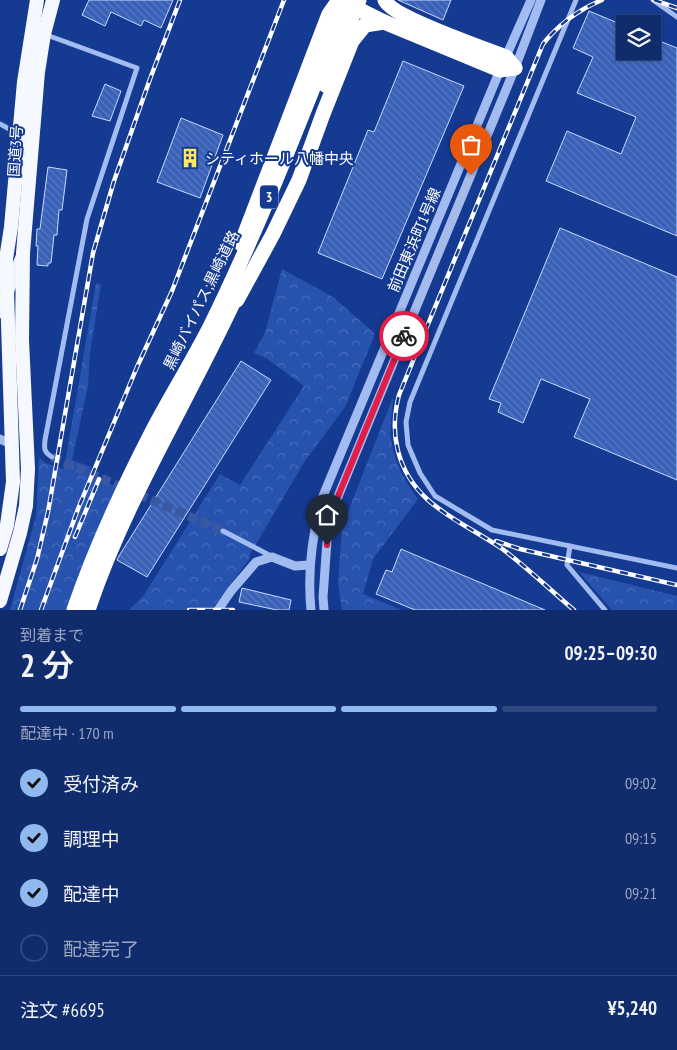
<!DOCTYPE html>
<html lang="ja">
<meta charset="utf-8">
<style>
body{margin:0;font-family:"PT Sans Narrow","Noto Sans JP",sans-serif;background:#193472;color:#f1f3f6;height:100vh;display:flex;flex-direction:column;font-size:19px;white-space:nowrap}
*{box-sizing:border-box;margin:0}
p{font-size:16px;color:#9ca7c2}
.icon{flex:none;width:28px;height:28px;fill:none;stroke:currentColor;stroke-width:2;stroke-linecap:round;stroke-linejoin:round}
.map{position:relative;height:610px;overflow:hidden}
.drawer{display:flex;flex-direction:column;background:#102c6d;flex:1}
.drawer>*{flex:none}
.controls{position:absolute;left:616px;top:15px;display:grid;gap:10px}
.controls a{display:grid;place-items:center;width:45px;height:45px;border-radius:0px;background:#102c6d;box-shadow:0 1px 4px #0004,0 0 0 1px #304880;font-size:25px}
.pin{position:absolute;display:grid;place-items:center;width:42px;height:42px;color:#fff;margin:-51px -21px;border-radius:50% 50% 50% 0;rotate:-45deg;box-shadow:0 0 5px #0007}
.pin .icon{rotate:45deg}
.courier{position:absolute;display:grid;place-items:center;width:50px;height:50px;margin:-25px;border:4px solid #e11d48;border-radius:50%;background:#fff;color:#222;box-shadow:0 1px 6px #0007}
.headline em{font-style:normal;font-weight:600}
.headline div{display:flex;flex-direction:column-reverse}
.headline{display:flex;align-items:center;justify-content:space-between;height:85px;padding:0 20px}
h1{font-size:32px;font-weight:600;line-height:38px}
.bar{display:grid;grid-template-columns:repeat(4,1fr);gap:8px 5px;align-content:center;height:60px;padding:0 20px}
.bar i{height:6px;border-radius:4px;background:#304880}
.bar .active{background:#90b9f0}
.bar p{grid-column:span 4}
.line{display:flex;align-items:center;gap:12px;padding:0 20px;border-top:1px solid #304880}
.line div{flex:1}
ol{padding:0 20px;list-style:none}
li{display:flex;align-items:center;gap:15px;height:55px}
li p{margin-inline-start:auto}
li .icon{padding:5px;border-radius:50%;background:#90b9f0;color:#111;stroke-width:4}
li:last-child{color:#9ca7c2}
li i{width:28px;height:28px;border:2px solid #304880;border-radius:50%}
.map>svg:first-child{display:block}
.forest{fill:url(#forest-crowns)}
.building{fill:url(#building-back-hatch);stroke:#c9d9fc}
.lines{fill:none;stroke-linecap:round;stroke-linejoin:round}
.tertiary-tunnel{stroke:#3858a2;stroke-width:9;stroke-dasharray:9 4.5;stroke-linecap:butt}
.minor{stroke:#a2bbf1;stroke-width:5}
.tertiary{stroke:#a2bbf1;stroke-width:9}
.primary{stroke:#ecf1ff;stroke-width:12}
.trunk{stroke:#f6f8ff;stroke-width:14}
.motorway{stroke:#fff;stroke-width:15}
.rail-casing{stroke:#fff;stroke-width:4.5}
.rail{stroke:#153a91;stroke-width:2.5;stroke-dasharray:8;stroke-linecap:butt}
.motorway-bridge{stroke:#fff;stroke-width:15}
.done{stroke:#adbad8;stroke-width:5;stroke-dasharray:0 9}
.route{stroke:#e11d48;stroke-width:6}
.labels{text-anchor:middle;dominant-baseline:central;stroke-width:4;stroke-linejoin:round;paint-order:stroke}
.shield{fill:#153a91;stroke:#b9c4de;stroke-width:1}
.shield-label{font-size:14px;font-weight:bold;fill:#fff}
.street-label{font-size:15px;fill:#fff;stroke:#153a91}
.poi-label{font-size:15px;fill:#fff;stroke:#153a91;text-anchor:start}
</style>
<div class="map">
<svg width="677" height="610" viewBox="0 0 677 610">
<defs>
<pattern id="forest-crowns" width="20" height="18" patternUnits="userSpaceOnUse" patternTransform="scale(1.25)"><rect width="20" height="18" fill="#2753af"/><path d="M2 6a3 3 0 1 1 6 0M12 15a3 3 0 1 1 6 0" fill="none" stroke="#476dbb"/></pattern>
<pattern id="building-back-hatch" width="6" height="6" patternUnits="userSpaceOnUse" patternTransform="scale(1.25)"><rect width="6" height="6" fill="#3961b7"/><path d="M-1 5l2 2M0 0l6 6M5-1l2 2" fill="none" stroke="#5779c2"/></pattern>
</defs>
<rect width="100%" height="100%" fill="#153a91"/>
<g class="forest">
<polygon points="282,269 333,297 375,334 345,407 305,461 250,554 250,558 211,610 129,610 144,595 220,474 240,485 304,386 266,358 254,353 265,333"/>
<polygon points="96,283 101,284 90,353 88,386 72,460 91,467 88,475 117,487 67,610 10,610 36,516 39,457 45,463 64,469"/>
<path d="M393,397C393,410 389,426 391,439C394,462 405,481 418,499L373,559L363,594L402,610H342L338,583L342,527Z"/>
<polygon points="579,572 677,596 677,610 612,610"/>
</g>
<g class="building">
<polygon points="89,0 173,0 161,28 144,20 141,26 111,12 105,26 82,15"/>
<polygon points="398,0 451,0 443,20"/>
<polygon points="589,11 625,26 625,51 652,51 652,38 677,48 677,236 546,181 567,131 621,154 636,117 577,93 593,57 573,48"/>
<polygon points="403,61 464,86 382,279 318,253 368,130 374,132"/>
<polygon points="105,84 121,91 110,121 92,116"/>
<polygon points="181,118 223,135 200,198 157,182"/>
<polygon points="48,167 67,170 62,210 59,210 57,235 54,235 51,263 48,263 48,266 37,265 38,246 36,246 37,229 40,229"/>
<polygon points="560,228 677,277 677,480 574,437 590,399 541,379 523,423 498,412 501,403 489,399"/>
<polygon points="241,361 271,380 147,577 117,560 119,556"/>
<polygon points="401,549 545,610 415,610 376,594 386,570 392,572"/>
<polygon points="242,588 291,600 289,610 277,610 239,602"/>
</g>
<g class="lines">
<polyline class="tertiary-tunnel" points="52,457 223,531"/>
<g class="minor">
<polyline points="576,0 410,402 406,422 408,445 420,473 435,496 492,530 677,568"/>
<polyline points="653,0 677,17"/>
<path d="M44,34L137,68L87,219L45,440C44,449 44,452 52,457"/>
<polyline points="0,124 18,134"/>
<polyline points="223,531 271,556"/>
<polyline points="570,546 567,565 605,610"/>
</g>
<g class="tertiary">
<polyline points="0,439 11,444"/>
<polyline points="218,610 231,591 256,562 272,557 295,566 309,565"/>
<path d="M311,610C307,570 312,534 323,496L500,70L531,0"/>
<polyline points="324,610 323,597 328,527 339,494 515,68 541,0"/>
</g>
<polyline class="primary" points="0,312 21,258"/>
<g class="trunk">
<polyline points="0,549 7,525 13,482 6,259 11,227 24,82 37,0"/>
<polyline points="0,601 20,533 26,506 28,469 22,340 23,253 38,72 44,34 53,0"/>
</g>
<g class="motorway">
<path d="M385,0C391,17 486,49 506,57L515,68"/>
<polyline points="346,3 384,22 500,70 515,68"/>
<polyline points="241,244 329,14 339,0"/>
<polyline points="237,300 273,234 299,180 323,114 352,41 365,25 384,22"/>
</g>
<defs>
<g id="rail">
<polyline points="654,0 677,8"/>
<polyline points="75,537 99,479"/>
<polyline points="496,541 520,549 677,585"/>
<polyline points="20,610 37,559 48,512 93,253 114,181 150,79 180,0"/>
<polyline points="41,610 78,509 137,367 172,291 284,0"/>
<polyline points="189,610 233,610"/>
<path d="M574,610C550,590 527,567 501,548C460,520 412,505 398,451C393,432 394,414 399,395L543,44C559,24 578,10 602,0"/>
</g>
</defs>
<use href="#rail" class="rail-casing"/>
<use href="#rail" class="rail"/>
<g class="motorway-bridge">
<polyline points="325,85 359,0"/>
<path d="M74,610C95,548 123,488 153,430C171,396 192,362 210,327C262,221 304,110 348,0"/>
<path d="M88,610C126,497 191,396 240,288"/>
</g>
</g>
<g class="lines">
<polyline class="done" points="404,336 471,175"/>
<polyline class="route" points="327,545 328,527 339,494 404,336"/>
</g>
<defs>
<symbol id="building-bare" viewBox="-9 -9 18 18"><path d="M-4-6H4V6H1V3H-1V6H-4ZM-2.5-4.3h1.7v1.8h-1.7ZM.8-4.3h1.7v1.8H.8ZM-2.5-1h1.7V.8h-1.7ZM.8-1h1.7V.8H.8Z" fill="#ffe762" stroke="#153a91" stroke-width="2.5" paint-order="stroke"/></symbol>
</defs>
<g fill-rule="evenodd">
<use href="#building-bare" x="176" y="144" width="28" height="28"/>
</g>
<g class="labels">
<rect class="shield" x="260" y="185.5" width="18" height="23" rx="4"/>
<g class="shield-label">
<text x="269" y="197">3</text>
</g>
<g class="street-label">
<text transform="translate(15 151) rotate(-86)">国道3号</text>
<text transform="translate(414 240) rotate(-67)">前田東浜町1号線</text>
<text transform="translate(201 300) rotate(-64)">黒崎バイパス;黒崎道路</text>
</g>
<g class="poi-label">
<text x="205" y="158">シティホール八幡中央</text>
</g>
</g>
</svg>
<div class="controls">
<a><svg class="icon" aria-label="layers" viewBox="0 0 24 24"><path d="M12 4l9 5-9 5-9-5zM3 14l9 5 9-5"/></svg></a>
</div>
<div class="pin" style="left:471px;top:175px;background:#ea580c"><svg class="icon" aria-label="bag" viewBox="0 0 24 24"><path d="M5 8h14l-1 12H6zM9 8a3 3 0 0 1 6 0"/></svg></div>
<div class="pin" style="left:327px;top:545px;background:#1f2937"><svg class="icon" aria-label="home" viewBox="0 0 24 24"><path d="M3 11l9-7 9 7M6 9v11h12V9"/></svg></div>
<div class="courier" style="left:404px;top:336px"><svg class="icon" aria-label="bike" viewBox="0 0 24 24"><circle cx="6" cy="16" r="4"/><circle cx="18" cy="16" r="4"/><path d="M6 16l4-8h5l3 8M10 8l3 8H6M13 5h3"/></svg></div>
</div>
<section class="drawer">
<div class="headline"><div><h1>2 分</h1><p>到着まで</p></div><em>09:25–09:30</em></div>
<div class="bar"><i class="active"></i><i class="active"></i><i class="active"></i><i></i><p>配達中 · 170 m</p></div>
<ol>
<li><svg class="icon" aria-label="check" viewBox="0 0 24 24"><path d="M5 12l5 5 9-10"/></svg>受付済み<p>09:02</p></li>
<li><svg class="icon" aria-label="check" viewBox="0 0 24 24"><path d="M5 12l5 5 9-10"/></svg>調理中<p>09:15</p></li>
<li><svg class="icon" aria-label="check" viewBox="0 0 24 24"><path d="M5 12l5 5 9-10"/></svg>配達中<p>09:21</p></li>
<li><i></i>配達完了</li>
</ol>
<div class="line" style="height:65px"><div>注文 #6695</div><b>¥5,240</b></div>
</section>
